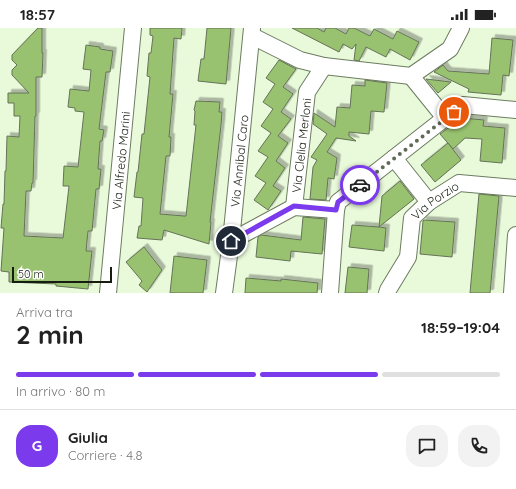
<!DOCTYPE html>
<html lang="it">
<meta charset="utf-8">
<style>
body{margin:0;font-family:Quicksand,sans-serif;background:#f2f2f2;color:#222;height:100vh;display:flex;flex-direction:column;font-size:15px;white-space:nowrap}
*{box-sizing:border-box;margin:0}
p{font-size:13px;color:#767676}
.icon{flex:none;width:22px;height:22px;fill:none;stroke:currentColor;stroke-width:2;stroke-linecap:round;stroke-linejoin:round}
.map{position:relative;height:265px;overflow:hidden}
.details{display:flex;flex-direction:column;background:#fff;flex:1}
.details>*{flex:none}
.scale{position:absolute;left:12px;bottom:10px;width:100px;box-sizing:border-box;padding-left:4px;border:2px solid #161c10;border-top:0;font-size:11px;line-height:14px;white-space:nowrap;color:#161c10;-webkit-text-stroke:3px #fff;paint-order:stroke}
.pin{position:absolute;display:grid;place-items:center;width:34px;height:34px;color:#fff;margin:-17px;border:2px solid #fff;border-radius:50%;box-shadow:0 1px 4px #0007}
.courier{position:absolute;display:grid;place-items:center;width:40px;height:40px;margin:-20px;border:3px solid #7c3aed;border-radius:50%;background:#fff;color:#222;box-shadow:0 1px 5px #0007}
.summary em{font-style:normal;font-weight:800}
.summary div{display:flex;flex-direction:column-reverse}
.summary{display:flex;align-items:center;justify-content:space-between;height:68px;padding:0 16px}
h1{font-size:26px;font-weight:800;line-height:30px}
.bar{display:grid;grid-template-columns:repeat(4,1fr);gap:6px 4px;align-content:center;height:48px;padding:0 16px}
.bar i{height:5px;border-radius:3px;background:#e0e0e0}
.bar .selected{background:#7c3aed}
.bar p{grid-column:span 4}
.line{display:flex;align-items:center;gap:10px;padding:0 16px;border-top:1px solid #e0e0e0}
.line div{flex:1}
.round{display:grid;place-items:center;flex:none;width:42px;height:42px;border-radius:16px;background:#f2f2f2}
.status{display:flex;justify-content:space-between;align-items:center;height:28px;padding:0 20px;background:#fff;direction:ltr}
.status svg{height:11px;fill:currentColor}
.map>svg:first-child{display:block}
.building{fill:#98c26f;stroke:#647357;filter:url(#shadow)}
.lines{fill:none;stroke-linecap:round;stroke-linejoin:round}
.minor-casing{stroke:#6d7c60;stroke-width:18}
.minor{stroke:#fff;stroke-width:16}
.done{stroke:#606a57;stroke-width:4;stroke-dasharray:0 7.2}
.route{stroke:#7c3aed;stroke-width:5}
.labels{text-anchor:middle;dominant-baseline:central;stroke-width:3;stroke-linejoin:round;paint-order:stroke}
.street-label{font-size:12px;fill:#161c10;stroke:#fff}
</style>
<div class="status"><b>18:57</b><svg viewBox="0 0 49 12"><path d="M0 12V9h3v3zM5 12V6h3v6zM10 12V3h3v9zM15 12V0h3v12zM26 1h20v11H26zM47 4h2v5h-2z"/></svg></div>
<div class="map">
<svg width="516" height="265" viewBox="0 0 516 265">
<defs>
<filter id="shadow"><feDropShadow dx="3.5" dy="-3.5" stdDeviation="0" flood-color="#0004"/></filter>
</defs>
<rect width="100%" height="100%" fill="#e9fadb"/>
<g class="building">
<polygon points="38,0 42,0 42,25 43,25 42,49 36,49 36,88 35,88 33,155 32,155 31,163 26,163 24,208 63,210 69,158 63,158 64,138 78,139 84,84 75,83 75,80 68,79 70,61 89,63 91,42 83,41 86,17 100,19 100,21 113,23 110,44 106,44 99,101 104,102 102,113 100,113 98,141 101,141 99,161 96,161 92,203 88,203 86,223 92,223 88,261 56,258 56,256 9,254 9,244 1,243 4,200 1,200 3,176 4,176 5,143 6,143 7,108 19,109 20,88 14,88 14,75 8,75 8,65 29,65 12,47 12,42 17,37 12,32 12,27"/>
<polygon points="150,0 182,0 181,11 174,10 170,66 173,66 169,109 171,109 170,128 166,128 160,186 184,188 186,188 196,97 194,97 195,83 194,82 196,73 220,74 219,84 222,84 221,97 210,194 211,194 209,216 164,202 162,212 137,210 139,198 141,198 143,170 134,169 137,144 138,144 142,106 144,106 150,49 147,48 149,25 151,25 153,8 150,7"/>
<polygon points="207,0 231,0 226,56 198,53 201,31 204,31"/>
<polygon points="292,0 317,0 324,4 326,0 335,0 346,6 349,0 354,0 370,8 374,1 393,11 397,3 419,14 410,32 390,21 386,29 366,19 359,33 354,32 356,16 352,21 343,16 339,24"/>
<polygon points="492,10 513,12 509,48 503,47 501,67 468,64 469,61 434,44 443,37 448,43 489,46"/>
<polygon points="279,32 296,41 283,59 293,66 281,84 291,91 278,108 288,115 276,133 285,140 273,158 281,163 268,182 254,172 266,155 255,148 268,129 258,123 271,105 261,98 273,81 263,74 275,56 266,50"/>
<polygon points="426,51 451,54 438,65"/>
<polygon points="365,52 387,55 384,84 371,83 369,106 349,104 349,108 356,113 336,110 327,124 337,130 334,151 328,150 326,172 310,171 313,139 317,132 311,129 327,106 313,96 314,85 335,99 337,79 350,80 352,57 365,58"/>
<polygon points="462,90 484,92 483,98 505,100 502,135 480,133 482,111 465,110 453,121 440,106"/>
<polygon points="448,115 461,132 435,154 421,137"/>
<polygon points="400,153 414,171 379,199 386,200 384,223 349,219 352,197 379,199 382,168"/>
<polygon points="479,166 499,168 490,265 470,265"/>
<polygon points="303,189 325,191 322,226 291,223 290,233 256,229 258,209 261,207 301,212"/>
<polygon points="424,192 455,194 452,229 420,226 423,193"/>
<polygon points="144,219 162,242 147,264 139,257 142,253 126,234"/>
<polygon points="174,228 207,232 203,265 170,265"/>
<polygon points="348,239 369,241 367,265 345,265"/>
<polygon points="246,250 281,253 281,251 318,255 317,265 245,265"/>
</g>
<g class="lines">
<defs>
<g id="minor">
<polyline points="252,8 300,32 324,38 411,48 450,21 461,0"/>
<polyline points="411,48 445,90"/>
<polyline points="394,130 429,174"/>
<path id="s1" d="M294,179L307,64L324,38"/>
<polyline points="294,179 336,182"/>
<polyline points="231,213 294,179"/>
<path id="s2" d="M108,265L133,0"/>
<path id="s3" d="M224,265L231,213L252,0"/>
<polyline points="330,265 336,182 338,174 445,90 463,77 516,82"/>
<path id="s4" d="M387,265L388,262L408,229L412,190L429,174L459,155L516,160"/>
<polyline points="512,265 516,207"/>
</g>
</defs>
<use href="#minor" class="minor-casing"/>
<use href="#minor" class="minor"/>
</g>
<g class="lines">
<polyline class="done" points="360,157 454,84"/>
<polyline class="route" points="231,213 294,178 336,182 338,174 360,157"/>
</g>
<g class="labels">
<g class="street-label">
<text stroke="none"><textPath href="#s1" startOffset="62">Via Clelia Merloni</textPath></text>
<text stroke="none"><textPath href="#s2" startOffset="133">Via Alfredo Marini</textPath></text>
<text stroke="none"><textPath href="#s3" startOffset="133">Via Annibal Caro</textPath></text>
<text stroke="none"><textPath href="#s4" startOffset="110">Via Porzio</textPath></text>
</g>
</g>
</svg>
<div class="scale">50 m</div>
<div class="pin" style="left:454px;top:84px;background:#ea580c"><svg class="icon" aria-label="bag" viewBox="0 0 24 24"><path d="M5 8h14l-1 12H6zM9 8a3 3 0 0 1 6 0"/></svg></div>
<div class="pin" style="left:231px;top:213px;background:#1f2937"><svg class="icon" aria-label="home" viewBox="0 0 24 24"><path d="M3 11l9-7 9 7M6 9v11h12V9"/></svg></div>
<div class="courier" style="left:360px;top:157px"><svg class="icon" aria-label="car" viewBox="0 0 24 24"><path d="M5 17H2v-5l4-1 3-4h7l3 4 3 1v5h-3M9 17h6M6 11h13"/><circle cx="7" cy="17" r="2"/><circle cx="17" cy="17" r="2"/></svg></div>
</div>
<section class="details">
<div class="summary"><div><h1>2 min</h1><p>Arriva tra</p></div><em>18:59–19:04</em></div>
<div class="bar"><i class="selected"></i><i class="selected"></i><i class="selected"></i><i></i><p>In arrivo · 80 m</p></div>
<div class="line" style="height:72px"><b class="round" style="background:#7c3aed;color:#fff">G</b><div><b>Giulia</b><p>Corriere · 4.8</p></div><a class="round"><svg class="icon" aria-label="chat" viewBox="0 0 24 24"><path d="M4 5h16v11H9l-5 4z"/></svg></a><a class="round"><svg class="icon" aria-label="phone" viewBox="0 0 24 24"><path d="M5 4h4l2 5-3 2q2 4 5 5l2-3 5 2v4C11 20 4 13 5 4z"/></svg></a></div>
</section>
